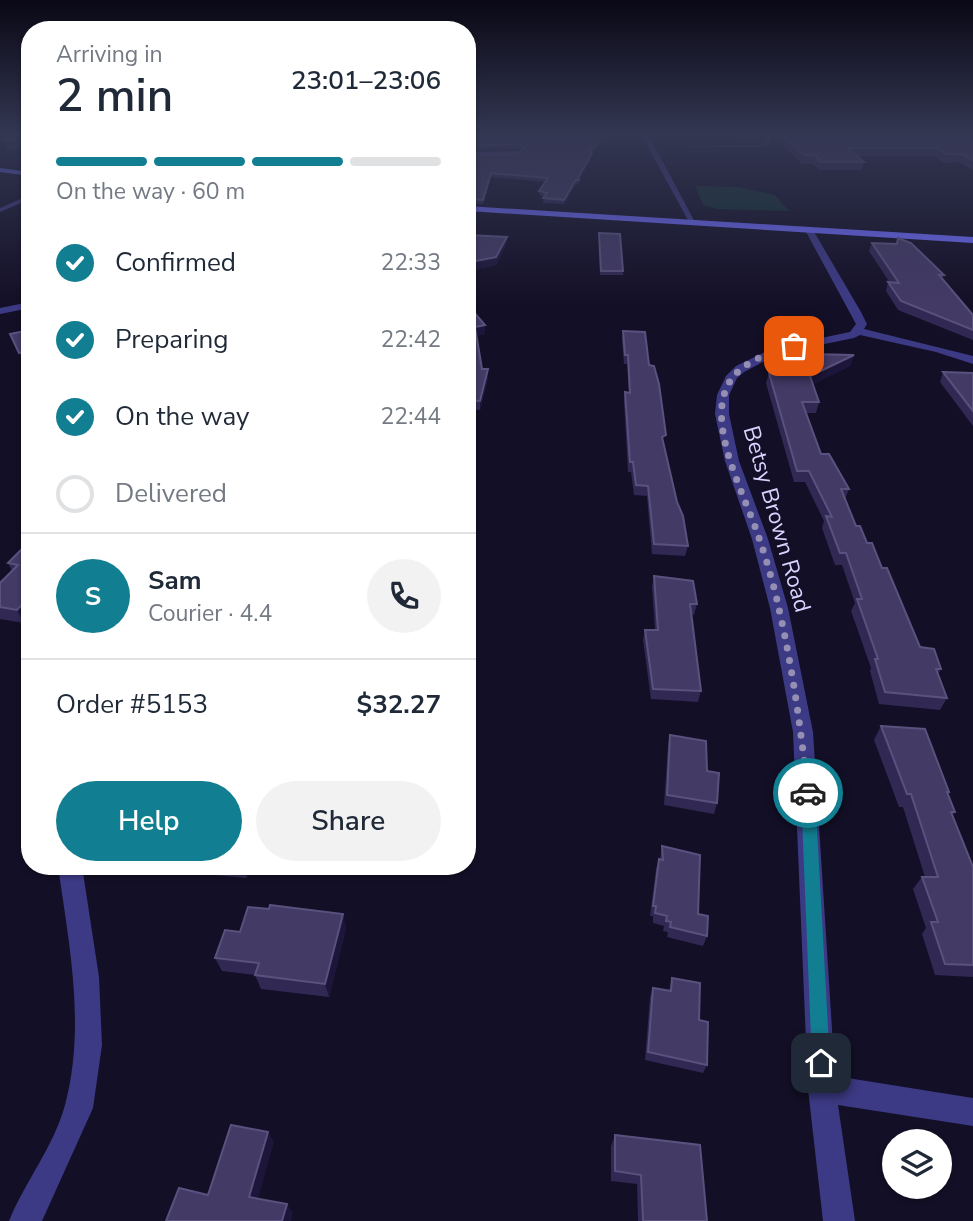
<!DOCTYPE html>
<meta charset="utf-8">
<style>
body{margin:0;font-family:"Nunito Sans",sans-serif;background:#f2f2f3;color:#1f2937;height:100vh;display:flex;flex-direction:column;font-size:26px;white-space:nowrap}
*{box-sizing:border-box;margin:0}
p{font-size:23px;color:#747a83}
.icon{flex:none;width:38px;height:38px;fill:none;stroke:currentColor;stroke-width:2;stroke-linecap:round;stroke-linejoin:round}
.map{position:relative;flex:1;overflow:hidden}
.sheet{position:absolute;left:21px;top:21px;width:455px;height:854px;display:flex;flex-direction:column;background:#fff;border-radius:28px;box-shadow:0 2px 5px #0004}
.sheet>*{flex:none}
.tools{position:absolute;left:882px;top:1129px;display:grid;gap:14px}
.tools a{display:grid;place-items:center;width:70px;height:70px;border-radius:50%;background:#fff;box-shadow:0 2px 5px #0004;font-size:35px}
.pin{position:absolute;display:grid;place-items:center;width:60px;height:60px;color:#fff;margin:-30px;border-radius:14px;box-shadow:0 4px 10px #0006}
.courier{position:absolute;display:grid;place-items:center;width:70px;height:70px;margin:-35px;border:5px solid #117e91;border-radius:50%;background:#fff;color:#222;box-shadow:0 2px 9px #0007}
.headline em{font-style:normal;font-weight:600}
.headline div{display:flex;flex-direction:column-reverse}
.headline{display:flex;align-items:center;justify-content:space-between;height:119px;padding:0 35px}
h1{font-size:46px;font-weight:600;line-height:52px}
.bar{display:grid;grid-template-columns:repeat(4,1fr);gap:10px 7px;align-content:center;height:84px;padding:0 35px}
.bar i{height:9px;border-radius:5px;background:#e0e1e3}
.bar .selected{background:#117e91}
.bar p{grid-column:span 4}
.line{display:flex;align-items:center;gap:18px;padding:0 35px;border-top:2px solid #e0e1e3}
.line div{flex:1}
.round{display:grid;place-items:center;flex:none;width:74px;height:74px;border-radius:37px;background:#f2f2f3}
ol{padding:0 35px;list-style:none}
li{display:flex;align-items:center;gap:21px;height:77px}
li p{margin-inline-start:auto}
li .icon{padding:7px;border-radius:50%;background:#117e91;color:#fff;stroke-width:4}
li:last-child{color:#747a83}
li i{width:38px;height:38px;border:4px solid #e0e1e3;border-radius:50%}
.button{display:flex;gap:14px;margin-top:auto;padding:14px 35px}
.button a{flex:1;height:80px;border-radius:42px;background:#117e91;color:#fff;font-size:28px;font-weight:600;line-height:80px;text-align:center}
.button a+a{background:#f2f2f3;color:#1f2937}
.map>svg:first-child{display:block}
.green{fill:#12302f}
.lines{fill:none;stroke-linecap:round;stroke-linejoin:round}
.service{fill:#3d3a85;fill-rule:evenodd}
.minor{fill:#3d3a85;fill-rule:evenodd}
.secondary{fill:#6f6bff;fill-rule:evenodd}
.wall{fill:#312854}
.shaded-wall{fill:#1d163a}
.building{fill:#433a66;stroke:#5a527e;stroke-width:2}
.route{fill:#117e91}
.done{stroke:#948fb3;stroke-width:7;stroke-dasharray:0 12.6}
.labels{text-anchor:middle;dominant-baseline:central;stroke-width:5;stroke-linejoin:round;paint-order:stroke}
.street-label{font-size:23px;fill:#d9d4ff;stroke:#130f26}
</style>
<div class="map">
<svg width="973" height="1221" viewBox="0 0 973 1221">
<rect width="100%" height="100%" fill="#130f26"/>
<polygon class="green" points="695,186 738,187 775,195 789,211 716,209 703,205"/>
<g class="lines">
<g class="service">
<polygon points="742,134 753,135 756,140 738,142 738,140 751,139"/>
<polygon points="760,134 765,134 770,139 769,144 757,147 651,147 757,145 766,140"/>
<polygon points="30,195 30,199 0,212 0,208"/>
</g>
<g class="minor">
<polygon points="641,134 648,134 696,224 689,222"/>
<polygon points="521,151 518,155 467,156 467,152"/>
<polygon points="477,206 480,211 467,215 467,210"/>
<polygon points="809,227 813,230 861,312 867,324 864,329 973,356 973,364 936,352 860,335 854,338 780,353 744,372 737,378 729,395 729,414 739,461 768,539 788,608 813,732 835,1076 973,1098 973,1126 838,1105 855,1221 823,1221 808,1089 793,732 770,608 752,539 725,461 715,414 717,395 726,376 736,366 773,348 850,332 856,324 805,230"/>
<polygon points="30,302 30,308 0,314 0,308"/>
<path d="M58,866H82L99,977L102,1045L93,1108L42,1221H9C25,1182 54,1146 65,1105C86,1027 69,944 58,866Z"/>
</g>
<g class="secondary">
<polygon points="0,168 30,172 30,176 0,172"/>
<polygon points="467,206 973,237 973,243 467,211"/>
</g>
</g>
<g class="wall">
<polygon points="30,134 30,149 7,149 4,140"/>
<polygon points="467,134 593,154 592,155 592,157 579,180 578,184 576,184 564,204 543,203 544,197 539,195 539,191 545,182 491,177 483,204 473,204 471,177 467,168 467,155 518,154 522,149 467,150"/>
<polygon points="773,134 966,134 973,139 973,170 959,162 944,163 934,156 858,156 864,162 862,170 819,170 813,164 802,164"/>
<polygon points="599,233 623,271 623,275 600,275"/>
<polygon points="467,235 507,237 506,244 496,265 476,269 467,263"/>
<polygon points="898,238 944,275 942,279 973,315 973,340 898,310 886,291 888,282 890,283 869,251 872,243 896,244"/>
<polygon points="467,304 485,325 485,334 477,335 482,369 488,369 488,378 480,410 467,409"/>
<polygon points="623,331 649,365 664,445 688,546 685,556 652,554 647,496 634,495 631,472 628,472 624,402 625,392 629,393 627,364 624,364 622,340"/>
<polygon points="854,355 850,366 813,384 819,402 816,413 806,413 821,454 849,489 845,499 856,526 867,543 882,568 920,647 941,669 938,674 947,698 940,710 879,704 870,671 871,668 851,611 855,603 842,565 835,565 822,528 824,521 805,482 794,482 766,383 769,373"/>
<polygon points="943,372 973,373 973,426 940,382"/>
<polygon points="30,515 30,534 24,522"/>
<polygon points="30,541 24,623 0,619 0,583 12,571 8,563"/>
<polygon points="654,576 697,604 694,615 691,614 701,691 698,702 651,699 643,640 645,630 655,630 652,587"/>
<polygon points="881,726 949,792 948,795 955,812 952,816 973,867 973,977 935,975 922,934 926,928 913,889 922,877 925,877 903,807 899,807 874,740"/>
<polygon points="670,735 707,771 717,803 714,814 664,805 668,745"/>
<polygon points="662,846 698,914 707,936 703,946 667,937 668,932 663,931 664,926 653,923 653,916 650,916 656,869 659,859 660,859"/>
<polygon points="177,866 251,866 247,878 180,872"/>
<polygon points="346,928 329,997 261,989 255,975 222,971 215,958 240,932"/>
<polygon points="672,978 699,1020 707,1065 703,1073 645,1060 650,997 653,988 669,991"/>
<polygon points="615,1135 707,1221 638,1221 637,1184 611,1181 611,1146"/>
</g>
<g class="shaded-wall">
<polygon points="603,134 605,134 593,154 592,155 592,157 578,180 578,178 589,151"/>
<polygon points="491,173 491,177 483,204 483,200"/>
<polygon points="576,180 576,184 564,204 564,200"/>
<polygon points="507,237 506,244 496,265 476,269 476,261"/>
<polygon points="485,325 485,334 475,335 475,327"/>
<polygon points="30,350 30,360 23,362 19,353"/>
<polygon points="854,355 850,366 807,387 810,376"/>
<polygon points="488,369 488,378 480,410 480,401"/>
<polygon points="30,596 30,617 24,623 17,610"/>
<polygon points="242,866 251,866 247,878"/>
<polygon points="343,914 346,928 329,997 325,984"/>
<polygon points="268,1132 274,1142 256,1206 249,1197"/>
<polygon points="287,1204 293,1213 291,1221 282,1221"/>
</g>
<g class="building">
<polygon points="13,134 30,134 30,140 4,140"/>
<polygon points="467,134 603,134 593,150 589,151 592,153 578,178 579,180 576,180 564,200 543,198 547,193 539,191 548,178 491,173 483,200 473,199 471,172 467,164 467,155 518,154 524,147 521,144 467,146"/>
<polygon points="782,134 966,134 973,139 973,160 962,154 947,154 937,148 848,148 864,162 821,162 815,155 804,155"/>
<polygon points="599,233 620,234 623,271 601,271"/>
<polygon points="467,235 507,237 496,257 476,261 467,256"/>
<polygon points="898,238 911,243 944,275 939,275 973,315 973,330 901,301 888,282 899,283 872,243 897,244"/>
<polygon points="467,304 485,325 475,327 482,369 488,369 480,401 467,400"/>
<polygon points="30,330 30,350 19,353 10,334"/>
<polygon points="623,331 645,332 649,365 654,366 659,384 666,435 662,437 677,502 683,516 688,546 654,544 648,486 636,485 633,462 630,462 625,392 630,393 628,355 625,355"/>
<polygon points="809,354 854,355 810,376 819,402 802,402 821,454 829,454 849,489 841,489 856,526 860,526 867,543 872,543 882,568 887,568 920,647 934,649 941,669 936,669 947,698 885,692 875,659 878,659 857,599 862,599 846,553 840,553 826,516 832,517 809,471 797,471 769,373"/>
<polygon points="943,372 973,373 973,411"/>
<polygon points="30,515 30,522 24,522"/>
<polygon points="30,541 30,596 17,610 0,607 0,583 18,565 8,563"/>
<polygon points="654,576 693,581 697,604 690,604 701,691 653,689 645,630 658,630"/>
<polygon points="881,726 925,729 949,792 947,792 955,812 951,812 973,867 973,965 945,964 931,922 938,922 922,877 938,877 911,794 907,794"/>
<polygon points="670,735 706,741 707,771 719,773 717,803 667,795"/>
<polygon points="662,846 700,855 698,914 708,916 707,936 670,927 671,922 666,921 667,916 655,913 656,906 653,906 659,859 663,860"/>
<polygon points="270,905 343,914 325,984 255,975 259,963 215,958 225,930 240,932 248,907 269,909"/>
<polygon points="672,978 700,983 699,1020 708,1022 707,1065 648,1052 653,988 671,991"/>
<polygon points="231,1125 268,1132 249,1197 287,1204 282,1221 166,1221 179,1188 208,1195"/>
<polygon points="615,1135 700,1145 707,1221 643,1221 641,1175 615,1171"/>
</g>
<linearGradient id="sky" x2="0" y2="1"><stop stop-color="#0a0815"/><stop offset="0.44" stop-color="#333752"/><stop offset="1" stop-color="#333752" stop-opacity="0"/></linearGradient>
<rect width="973" height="305" fill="url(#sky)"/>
<polygon class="route" points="808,787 815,793 830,1063 827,1069 821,1072 814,1069 812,1063 801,793"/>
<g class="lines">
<path class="done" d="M794,346C766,354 732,364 724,395C712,436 746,498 759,538C767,561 774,586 779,609C793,670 801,731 808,793"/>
</g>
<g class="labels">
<g class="street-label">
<text transform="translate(777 519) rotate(74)">Betsy Brown Road</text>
</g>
</g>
</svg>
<div class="tools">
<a><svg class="icon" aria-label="layers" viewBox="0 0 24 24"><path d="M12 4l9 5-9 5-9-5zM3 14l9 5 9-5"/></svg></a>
</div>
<div class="pin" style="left:794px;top:346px;background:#ea580c"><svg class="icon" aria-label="bag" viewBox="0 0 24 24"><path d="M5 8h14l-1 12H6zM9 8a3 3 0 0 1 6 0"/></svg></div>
<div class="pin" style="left:821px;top:1063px;background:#1f2937"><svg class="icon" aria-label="home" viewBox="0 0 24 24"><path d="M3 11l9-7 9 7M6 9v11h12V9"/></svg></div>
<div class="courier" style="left:808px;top:793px"><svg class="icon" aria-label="car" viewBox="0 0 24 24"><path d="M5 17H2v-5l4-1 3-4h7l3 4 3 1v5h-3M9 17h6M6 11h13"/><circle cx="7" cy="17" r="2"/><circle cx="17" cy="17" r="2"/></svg></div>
<section class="sheet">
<div class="headline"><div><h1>2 min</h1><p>Arriving in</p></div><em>23:01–23:06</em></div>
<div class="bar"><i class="selected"></i><i class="selected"></i><i class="selected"></i><i></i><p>On the way · 60 m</p></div>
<ol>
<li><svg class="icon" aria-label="check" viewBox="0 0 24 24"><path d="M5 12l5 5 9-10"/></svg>Confirmed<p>22:33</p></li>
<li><svg class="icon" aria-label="check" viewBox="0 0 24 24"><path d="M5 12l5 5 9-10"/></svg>Preparing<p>22:42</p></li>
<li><svg class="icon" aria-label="check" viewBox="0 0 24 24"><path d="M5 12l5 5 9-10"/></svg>On the way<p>22:44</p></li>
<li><i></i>Delivered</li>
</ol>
<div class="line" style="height:126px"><b class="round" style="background:#117e91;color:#fff">S</b><div><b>Sam</b><p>Courier · 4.4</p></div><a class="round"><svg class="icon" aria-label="phone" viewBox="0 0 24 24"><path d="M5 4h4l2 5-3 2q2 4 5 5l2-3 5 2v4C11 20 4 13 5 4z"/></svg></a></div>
<div class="line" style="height:91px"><div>Order #5153</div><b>$32.27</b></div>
<div class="button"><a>Help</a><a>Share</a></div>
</section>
</div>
